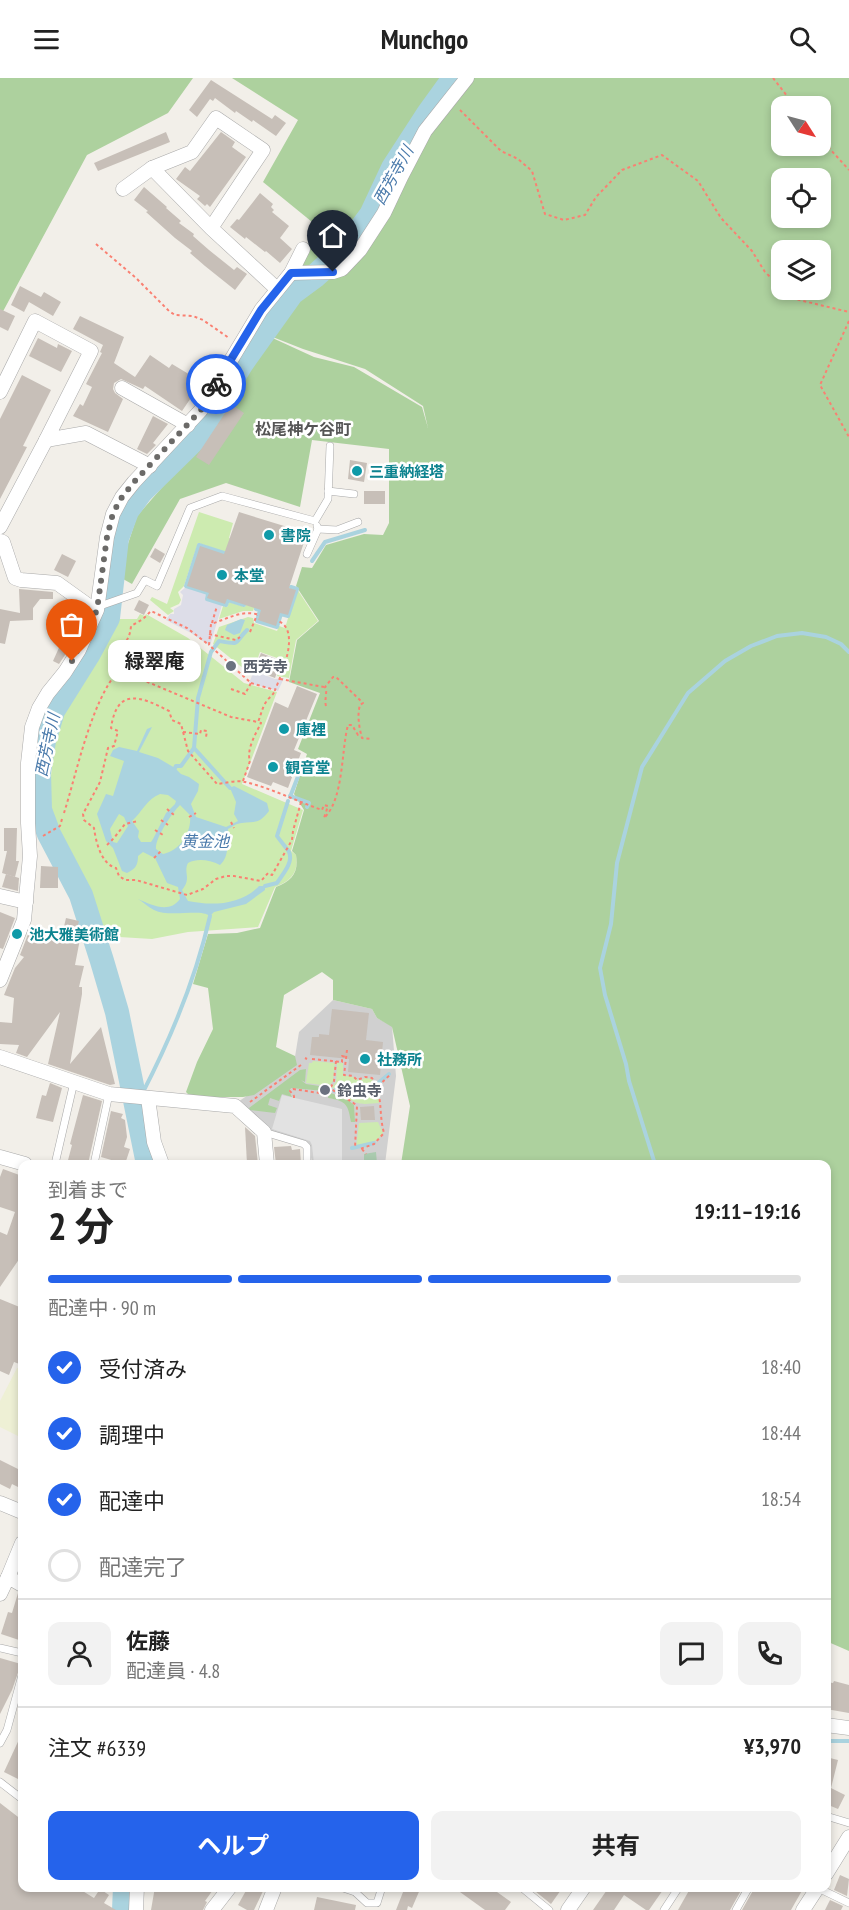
<!DOCTYPE html>
<html lang="ja">
<meta charset="utf-8">
<style>
body{margin:0;font-family:"PT Sans Narrow","Noto Sans JP",sans-serif;background:#f2f2f2;color:#222;height:100vh;display:flex;flex-direction:column;font-size:22px;white-space:nowrap}
*{box-sizing:border-box;margin:0}
p{font-size:20px;color:#767676}
.icon{flex:none;width:33px;height:33px;fill:none;stroke:currentColor;stroke-width:2;stroke-linecap:round;stroke-linejoin:round}
.map{position:relative;flex:1;overflow:hidden}
.panel{position:absolute;left:18px;top:1082px;width:813px;height:732px;display:flex;flex-direction:column;background:#fff;border-radius:12px;box-shadow:0 3px 9px #0003}
.panel>*{flex:none}
.needle{width:39px;rotate:126deg}
.fabs{position:absolute;left:771px;top:18px;display:grid;gap:12px}
.fabs a{display:grid;place-items:center;width:60px;height:60px;border-radius:12px;background:#fff;box-shadow:0 3px 9px #0003;font-size:30px}
.pin{position:absolute;display:grid;place-items:center;width:51px;height:51px;color:#fff;margin:-62px -26px;border-radius:50% 50% 50% 0;rotate:-45deg;box-shadow:0 0 6px #0007}
.pin .icon{rotate:45deg}
.courier{position:absolute;display:grid;place-items:center;width:60px;height:60px;margin:-30px;border:4px solid #2563eb;border-radius:50%;background:#fff;color:#222;box-shadow:0 2px 8px #0007}
.bubble{position:absolute;height:42px;border-radius:12px;background:#fff;box-shadow:0 3px 9px #0003;font-size:20px;font-weight:700;line-height:42px;text-align:center}
.headline em{font-style:normal;font-weight:700}
.headline div{display:flex;flex-direction:column-reverse}
.headline{display:flex;align-items:center;justify-content:space-between;height:102px;padding:0 30px}
h1{font-size:39px;font-weight:700;line-height:45px}
.bar{display:grid;grid-template-columns:repeat(4,1fr);gap:9px 6px;align-content:center;height:72px;padding:0 30px}
.bar i{height:8px;border-radius:4px;background:#e0e0e0}
.bar .selected{background:#2563eb}
.bar p{grid-column:span 4}
.line{display:flex;align-items:center;gap:15px;padding:0 30px;border-top:2px solid #e0e0e0}
.line div{flex:1}
.round{display:grid;place-items:center;flex:none;width:63px;height:63px;border-radius:12px;background:#f2f2f2}
ol{padding:0 30px;list-style:none}
li{display:flex;align-items:center;gap:18px;height:66px}
li p{margin-inline-start:auto}
li .icon{padding:6px;border-radius:50%;background:#2563eb;color:#fff;stroke-width:4}
li:last-child{color:#767676}
li i{width:33px;height:33px;border:3px solid #e0e0e0;border-radius:50%}
.cta{display:flex;gap:12px;margin-top:auto;padding:12px 30px}
.cta a{flex:1;height:69px;border-radius:12px;background:#2563eb;color:#fff;font-size:24px;font-weight:700;line-height:69px;text-align:center}
.cta a+a{background:#f2f2f2;color:#222}
header{display:flex;justify-content:space-between;align-items:center;height:78px;padding:0 30px;background:#fff;font-size:27px;font-weight:700}
.map>svg:first-child{display:block}
.religious{fill:#d0d0d0}
.farmland{fill:#eef0d5}
.grass{fill:#cdebb0}
.forest{fill:#add19e;fill-rule:evenodd}
.cemetery{fill:#aacbaf}
.parking{fill:#e2e2e2}
.plaza{fill:#dddde8}
.water{fill:#aad3df;fill-rule:evenodd}
.lines{fill:none;stroke-linecap:round;stroke-linejoin:round}
.stream{stroke:#aad3df;stroke-width:4}
.river{stroke:#aad3df;stroke-width:24}
.building{fill:#c7bfb8}
.service-casing{stroke:#a9a9a9;stroke-width:8}
.minor-casing{stroke:#a9a9a9;stroke-width:15}
.path{stroke:#fa8072;stroke-width:2;stroke-dasharray:3 3;stroke-linecap:butt}
.service{stroke:#fff;stroke-width:7}
.minor{stroke:#fff;stroke-width:14}
.done{stroke:#6b6a68;stroke-width:6;stroke-dasharray:0 10.8}
.route{stroke:#2563eb;stroke-width:8}
.culture-dot{fill:#0f9aa8;stroke:#fff;stroke-width:2}
.worship-dot{fill:#6b7280;stroke:#fff;stroke-width:2}
.labels{text-anchor:middle;dominant-baseline:central;stroke-width:5;stroke-linejoin:round;paint-order:stroke}
.culture-label{font-size:15px;font-weight:bold;fill:#0d838f;stroke:#fff;text-anchor:start}
.worship-label{font-size:15px;font-weight:bold;fill:#5b616d;stroke:#fff;text-anchor:start}
.water-label{font-size:16px;font-style:italic;fill:#4a7aab;stroke:#fff}
.neighbourhood-label{font-size:16px;font-weight:bold;fill:#555;stroke:#fff}
</style>
<header><svg class="icon" aria-label="menu" viewBox="0 0 24 24"><path d="M4 6h16M4 12h16M4 18h16"/></svg>Munchgo<svg class="icon" aria-label="search" viewBox="0 0 24 24"><circle cx="10" cy="10" r="6"/><path d="M15 15l6 6"/></svg></header>
<div class="map">
<svg width="849" height="1832" viewBox="0 0 849 1832">
<rect width="100%" height="100%" fill="#f2efe9"/>
<polygon class="religious" points="333,922 372,931 377,940 392,948 396,998 385,1086 312,1086 309,1066 270,1052 235,1026 294,985 299,954"/>
<polygon class="farmland" points="17,1290 22,1291 22,1360 0,1349 0,1323"/>
<g class="grass">
<polygon points="199,434 233,445 229,460 274,477 258,485 198,465 184,508 178,514 181,522 179,526 170,530 174,533 168,537 150,522 152,519 167,526"/>
<polygon points="297,511 318,543 296,562 289,600 277,598 283,582 260,574 255,588 246,585 244,591 213,566 219,549 248,539 253,540 254,545 277,553 279,548 285,550"/>
<polygon points="248,521 256,524 253,533 243,533 219,541 223,528 227,529 229,524 245,529"/>
<path d="M140,536L145,538L146,536L188,560L244,605L277,614L242,706L303,732L291,773L296,777C299,794 291,803 275,809L258,849L188,854L152,861L103,858L85,809L47,733L57,645L117,541H137Z"/>
<path d="M343,980V997L353,999L360,1003L365,1000L372,1001L378,1013L379,1025C373,1025 364,1027 358,1025C353,1024 335,1013 332,1009L336,1004L337,985H343Z"/>
<polygon points="313,983 335,985 333,1003 329,1008 306,1005 309,985 312,985"/>
<path d="M378,1044L383,1055C377,1064 367,1068 356,1069L359,1045Z"/>
</g>
<g class="forest">
<polygon points="0,0 193,0 168,35 87,77 0,239"/>
<path d="M232,0H849V1573L826,1563V1086H401L410,1028L392,949L377,940L372,931L333,922V902L322,894L284,917L276,969L295,978L297,987L254,1017L243,1019H191L186,1014L197,984L213,951L208,910L193,906L208,856L237,855L260,850L276,809C292,803 299,794 296,777L292,773L304,732L294,716L307,676L298,671L320,615L289,604L297,562L319,543L296,508L302,489L312,490L326,467L364,456L383,457L389,445V371L312,362L300,429L226,405L180,421L132,506L123,501L127,469L137,438L201,365L266,257L314,279L354,289L422,329L428,350L423,328L365,291L303,271L265,256L317,148L263,104L298,42ZM782,28H820V68H782ZM782,100H820V140H782ZM782,172H820V212H782Z"/>
<polygon points="306,991 305,1004 301,1002 306,1006 326,1009 325,1013 291,1010 289,1013 292,1019 282,1016 279,1023 270,1020 268,1027 277,1030 275,1035 250,1032 249,1030 300,992"/>
<path d="M329,1011L331,1015L348,1022L354,1027L355,1044H351C348,1027 347,1023 328,1020Z"/>
</g>
<polygon class="cemetery" points="376,1074 377,1086 364,1086 364,1076"/>
<polygon class="parking" points="282,1017 342,1031 342,1086 314,1086 312,1067 310,1063 272,1051"/>
<g class="plaza">
<polygon points="186,509 206,515 205,521 222,527 210,568 191,555 166,542 170,536 174,536 174,531 181,527 183,517 180,514"/>
<polygon points="254,593 275,601 284,600 278,613 249,605"/>
</g>
<g class="water">
<polygon points="241,541 245,542 240,555 234,557 225,552 227,547"/>
<path d="M152,649L139,674L158,680L175,690L181,696L189,699L199,706L198,713L191,726L196,739L226,749L238,743L234,736L236,724L230,710L234,708L267,725L269,733C259,746 256,743 242,745C237,745 232,749 228,751C227,764 230,778 220,787C209,782 198,780 188,785C183,795 192,800 182,812L188,823C212,828 241,827 259,808H265V812L246,826L214,834L210,838C200,830 170,840 154,832C148,829 143,824 138,821C152,827 169,836 180,821L178,809L167,805L155,780L143,774L138,778C138,788 135,791 127,795L122,793L113,770L106,763L97,736L106,716L113,718L124,683L110,678L113,672L119,669L137,673L147,651ZM160,716L168,717L176,723L175,726L166,735L153,761L151,764H141L138,759L139,753L132,743C142,734 147,721 160,716ZM180,727L190,737C192,754 180,773 163,776L156,771C155,760 172,735 180,727ZM119,736L124,739L128,748L117,765L113,764L110,751Z"/>
</g>
<g class="lines">
<g class="stream">
<polyline points="227,476 199,467 186,508 208,515 207,521 226,527 228,522 244,527 245,523"/>
<polyline points="312,483 325,464 365,452"/>
<polyline points="257,526 256,531 260,532 257,543 277,549 281,536 288,538 297,511 291,509"/>
<polyline points="194,670 230,710"/>
<path d="M175,690L176,688H181L194,670L198,620L211,574L219,563C242,567 233,566 247,552"/>
<polyline points="290,718 309,725 307,729"/>
<polyline points="290,719 302,688"/>
<path d="M265,808L277,805C282,797 294,784 289,774C286,769 281,764 277,758L288,723"/>
<polyline points="377,1006 389,996"/>
<polyline points="334,1013 340,1009 347,1007"/>
<path d="M142,1016C171,960 196,900 210,838"/>
<polyline points="352,1070 374,1065"/>
<polyline points="655,1086 629,1003 626,986 605,917 600,890 611,846 617,785 642,689 688,615 725,583 751,568 777,558 802,555 826,559 841,566 849,574"/>
<polyline points="826,1663 849,1663"/>
</g>
<g class="river">
<polyline points="148,1086 117,934 102,883 81,817 49,756 40,732 39,694 44,663 53,633 88,577 108,540 117,460 127,433 141,414 196,360 242,285 292,215 315,198 347,169 371,137 393,90 428,36 454,0"/>
<polyline points="124,1832 125,1809"/>
</g>
</g>
<g class="building">
<polygon points="211,2 272,41 275,37 286,45 276,58 253,42 252,44 236,33 235,35 215,20 213,23 210,21 197,39 189,32"/>
<polygon points="166,54 170,64 98,93 94,85"/>
<polygon points="221,54 235,64 232,69 246,79 210,129 207,126 205,128 197,121 200,118 176,101 185,89 190,93"/>
<polygon points="144,109 167,129 166,130 181,143 179,145 194,156 193,158 209,172 234,192 237,189 247,196 235,212 205,188 190,175 192,173 175,160 146,134 148,133 134,122"/>
<polygon points="260,115 273,126 271,129 274,132 272,134 289,148 280,160 292,171 280,185 266,173 265,174 246,159 245,161 230,149 237,141 239,142"/>
<polygon points="20,208 41,219 44,214 61,224 53,238 29,224 24,234 11,227"/>
<polygon points="0,231 15,238 8,253 0,249"/>
<polygon points="80,238 124,259 114,285 135,299 150,277 169,290 172,286 192,298 188,305 197,311 182,333 145,308 143,311 121,301 114,305 113,311 115,315 123,321 108,354 73,338 80,326 83,328 92,309 86,306 102,275 100,274 103,267 73,251"/>
<polygon points="38,260 57,270 58,266 72,273 61,294 29,278"/>
<polygon points="22,297 51,312 23,368 27,369 0,421 0,341"/>
<polygon points="231,326 244,335 209,387 196,379"/>
<polygon points="153,338 168,346 153,365 156,367 147,376 137,371"/>
<polygon points="350,382 367,385 364,404 348,401"/>
<rect x="364" y="413" width="21" height="13"/>
<polygon points="239,434 307,455 289,510 296,512 288,537 280,535 276,548 258,542 261,532 227,521 225,526 207,520 209,515 187,508 200,468 224,476"/>
<polygon points="155,470 165,476 160,485 150,479"/>
<polygon points="62,476 76,483 68,499 54,492"/>
<polygon points="19,511 53,514 53,521 40,521 33,530 33,542 10,543 5,566 0,565 0,531 20,535"/>
<polygon points="139,522 149,527 144,537 134,532"/>
<polygon points="70,535 83,541 71,568 59,586 53,583 62,563 61,562 65,552 62,551"/>
<polygon points="261,575 281,583 275,600 254,592"/>
<polygon points="297,608 317,616 294,672 301,675 288,710 273,704 271,708 247,699 275,624 288,630"/>
<polygon points="4,750 17,750 16,783 19,783 15,799 2,795 7,773 4,773"/>
<polygon points="41,788 58,789 58,810 40,810"/>
<polygon points="6,796 19,800 18,813 2,809"/>
<polygon points="0,834 15,840 3,871 0,870"/>
<polygon points="66,840 79,843 75,860 80,861 75,887 84,888 79,909 82,909 82,916 70,986 101,949 115,1006 110,1007 48,986 60,934 27,979 16,975 19,967 0,966 0,944 12,945 14,920 4,917 15,890 24,879 20,877 30,851 62,857"/>
<polygon points="332,931 369,935 366,962 383,964 380,997 348,994 349,981 310,977 312,959 319,959 319,956 329,957"/>
<polygon points="50,1005 62,1010 53,1044 36,1040 42,1017 46,1018"/>
<polygon points="83,1017 102,1023 88,1086 67,1086 72,1067 70,1066"/>
<polygon points="374,1028 375,1042 361,1042 360,1029"/>
<polygon points="111,1033 123,1036 121,1040 125,1042 127,1059 124,1069 130,1071 125,1086 101,1079"/>
<polygon points="245,1049 255,1058 258,1086 247,1086"/>
<polygon points="291,1068 292,1072 300,1071 301,1086 276,1086 274,1069"/>
<polygon points="3,1091 22,1098 22,1177 0,1209 0,1154 7,1157 15,1134 0,1129 0,1099"/>
<polygon points="0,1221 22,1230 22,1287 14,1284 9,1297 0,1293"/>
<polygon points="0,1382 22,1393 22,1411 12,1406 10,1411 0,1406"/>
<polygon points="18,1515 22,1516 22,1563 1,1556 8,1534 12,1535"/>
<polygon points="0,1580 21,1586 12,1612 0,1636"/>
<polygon points="834,1603 849,1607 849,1635 826,1631 826,1604 833,1605"/>
<polygon points="22,1655 22,1703 4,1694"/>
<polygon points="826,1679 838,1682 831,1710 845,1717 838,1731 826,1726 830,1713 826,1712"/>
<polygon points="0,1725 22,1742 22,1809 76,1809 94,1820 100,1811 109,1817 104,1825 116,1832 0,1832"/>
<polygon points="840,1797 849,1801 847,1818 834,1812"/>
<polygon points="155,1809 215,1809 205,1823 207,1824 203,1832 151,1832"/>
<polygon points="248,1809 265,1809 254,1832 247,1832 238,1827"/>
<polygon points="405,1809 421,1809 412,1830 408,1828 407,1832 396,1832"/>
<polygon points="453,1809 490,1809 511,1824 505,1832 485,1832"/>
<polygon points="530,1809 563,1809 551,1826"/>
<polygon points="609,1809 665,1809 649,1832 646,1832 624,1817 614,1832 593,1832"/>
<polygon points="691,1809 743,1809 730,1832 678,1832"/>
<polygon points="755,1809 804,1809 791,1832 742,1832"/>
<polygon points="317,1819 356,1827 355,1832 314,1832"/>
<polygon points="830,1822 843,1828 841,1832 825,1832"/>
</g>
<g class="lines">
<defs>
<g id="service">
<polyline points="328,413 354,416"/>
<polyline points="318,451 337,452 358,444"/>
<polyline points="307,476 318,451 317,448"/>
<polyline points="97,529 137,515 145,502 157,508 190,430 222,418 315,443 328,421 330,368"/>
<polyline points="264,1054 304,1066 307,1069 307,1086"/>
<polyline points="55,1086 74,1004"/>
<polyline points="94,1086 109,1016"/>
<polyline points="0,1570 22,1575"/>
<polyline points="0,1665 7,1652 22,1597"/>
<polyline points="0,1704 22,1721"/>
<polyline points="826,1738 849,1745"/>
<polyline points="340,1809 355,1814 367,1825 377,1825 382,1809"/>
<polyline points="521,1809 549,1832"/>
<polyline points="818,1810 849,1825"/>
<polyline points="664,1832 679,1809"/>
<polyline points="736,1832 749,1809"/>
</g>
<g id="minor">
<polyline points="123,111 152,90"/>
<polyline points="211,150 263,72 216,40 192,74 152,90 211,150 277,211"/>
<polyline points="291,195 333,194 342,191 360,172 384,135 401,99 425,53 467,0"/>
<polyline points="122,310 188,347"/>
<polyline points="0,314 35,243 91,273 46,362 86,355 150,388"/>
<polyline points="0,449 46,362"/>
<polyline points="0,463 3,464 15,500 21,502 57,505 96,533"/>
<polyline points="0,818 26,824"/>
<polyline points="0,902 24,842 30,778 28,745 28,685 32,649 39,630 48,615 65,594 79,572 97,532 107,459 113,436 122,419 134,404 201,332 261,232 291,195 303,171"/>
<polyline points="0,979 109,1016 235,1028 264,1054 267,1086"/>
<polyline points="148,1020 154,1064 162,1086"/>
<polyline points="0,1079 25,1086"/>
<polyline points="0,1425 22,1434"/>
<polyline points="8,1499 22,1465"/>
<polyline points="0,1516 8,1499 22,1507"/>
<polyline points="826,1647 849,1650"/>
<polyline points="826,1796 849,1759"/>
<polyline points="136,1832 137,1809"/>
<polyline points="212,1832 230,1809"/>
<polyline points="266,1832 275,1809"/>
<polyline points="568,1832 584,1809"/>
<polyline points="803,1832 818,1809"/>
</g>
</defs>
<use href="#service" class="service-casing"/>
<use href="#minor" class="minor-casing"/>
<g class="path">
<polyline points="773,0 795,28"/>
<polyline points="460,32 501,73 518,81 532,93 545,136 564,142 585,137 596,119 622,92 662,77 698,103 721,140 752,173 765,194 782,210"/>
<polyline points="820,60 849,92"/>
<polyline points="96,166 136,200 169,233 175,237 193,238 203,242 229,260"/>
<polyline points="783,212 791,220 849,234"/>
<polyline points="849,243 820,307 849,359"/>
<polyline points="212,545 217,528"/>
<polyline points="250,554 257,537"/>
<polyline points="209,556 236,562 240,559"/>
<polyline points="119,592 231,639 258,644"/>
<polyline points="280,601 324,609"/>
<path d="M251,605L275,612C282,595 301,552 278,543"/>
<path d="M231,611L245,616L251,605L209,567L211,546C227,541 243,531 259,537"/>
<path d="M326,628C324,621 328,615 325,609L333,599H336L363,625L360,627C357,637 359,649 362,660L372,661"/>
<polyline points="183,654 200,656 201,652 207,653 206,659"/>
<path d="M243,703L250,683C246,672 256,655 261,645L258,644C261,637 262,630 266,624C269,619 273,618 275,612"/>
<path d="M301,724L293,753L292,762L272,797L268,795L261,803L234,798H226L216,801L203,811L187,817L136,802H125L119,798L116,790C101,786 96,764 94,750L84,742L83,736L100,704L108,670L114,668L118,653L111,650C117,609 140,618 169,633L172,642L181,646L188,673L217,706C225,705 237,702 245,704C271,710 296,723 322,732L324,727L328,728L324,740C344,721 341,673 348,647H352L358,657L361,655"/>
<polyline points="167,731 174,737"/>
<path d="M64,735C77,694 91,623 119,592C115,564 129,571 131,548L143,541L151,533L187,550L209,567"/>
<polyline points="189,739 196,735"/>
<polyline points="161,742 168,747"/>
<polyline points="231,744 234,750"/>
<polyline points="155,752 163,757"/>
<polyline points="43,758 60,748 62,741"/>
<polyline points="107,767 114,760 125,746 138,743"/>
<polyline points="154,780 161,773"/>
<path d="M347,972L344,997L353,998L357,1002L365,999L372,1000C384,1021 378,1033 384,1055L374,1066L360,1071"/>
<polyline points="305,980 307,981"/>
<polyline points="312,981 342,984 342,978 346,979"/>
<path d="M336,983L334,1003L331,1009C337,1019 348,1019 357,1028L355,1070"/>
<polyline points="378,1008 391,996"/>
<polyline points="294,1020 294,1018 290,1013 293,1011 326,1016 328,1010 331,1009"/>
<polyline points="250,1024 301,987"/>
<polyline points="362,1071 366,1076"/>
</g>
<use href="#service" class="service"/>
<use href="#minor" class="minor"/>
</g>
<g class="lines">
<polyline class="done" points="72,583 97,532 107,459 113,435 122,419 134,404 201,332 216,306"/>
<polyline class="route" points="216,306 261,232 291,195 333,194"/>
</g>
<g class="culture-dot">
<circle cx="357" cy="393" r="6"/>
<circle cx="269" cy="457" r="6"/>
<circle cx="222" cy="497" r="6"/>
<circle cx="284" cy="651" r="6"/>
<circle cx="273" cy="689" r="6"/>
<circle cx="17" cy="856" r="6"/>
<circle cx="365" cy="981" r="6"/>
</g>
<g class="worship-dot">
<circle cx="231" cy="588" r="6"/>
<circle cx="325" cy="1012" r="6"/>
</g>
<g class="labels">
<g class="culture-label">
<text x="369" y="393">三重納経塔</text>
<text x="281" y="457">書院</text>
<text x="234" y="497">本堂</text>
<text x="296" y="651">庫裡</text>
<text x="285" y="689">観音堂</text>
<text x="29" y="856">池大雅美術館</text>
<text x="377" y="981">社務所</text>
</g>
<g class="worship-label">
<text x="243" y="588">西芳寺</text>
<text x="337" y="1012">鈴虫寺</text>
</g>
<g class="water-label">
<text transform="translate(393 97) rotate(-61)">西芳寺川</text>
<text transform="translate(47 667) rotate(-78)">西芳寺川</text>
<text x="205" y="763">黄金池</text>
</g>
<g class="neighbourhood-label">
<text x="303" y="351">松尾神ケ谷町</text>
</g>
</g>
</svg>
<div class="fabs">
<a><svg class="needle" viewBox="-14 -14 28 28"><path d="M0-13l5 13h-10z" fill="#e53935"/><path d="M0 13l5-13h-10z" fill="#767676"/></svg></a>
<a><svg class="icon" aria-label="locate" viewBox="0 0 24 24"><circle cx="12" cy="12" r="6"/><path d="M12 2v4M12 18v4M2 12h4M18 12h4"/></svg></a>
<a><svg class="icon" aria-label="layers" viewBox="0 0 24 24"><path d="M12 4l9 5-9 5-9-5zM3 14l9 5 9-5"/></svg></a>
</div>
<div class="pin" style="left:72px;top:583px;background:#ea580c"><svg class="icon" aria-label="bag" viewBox="0 0 24 24"><path d="M5 8h14l-1 12H6zM9 8a3 3 0 0 1 6 0"/></svg></div>
<div class="pin" style="left:333px;top:194px;background:#1f2937"><svg class="icon" aria-label="home" viewBox="0 0 24 24"><path d="M3 11l9-7 9 7M6 9v11h12V9"/></svg></div>
<div class="courier" style="left:216px;top:306px"><svg class="icon" aria-label="bike" viewBox="0 0 24 24"><circle cx="6" cy="16" r="4"/><circle cx="18" cy="16" r="4"/><path d="M6 16l4-8h5l3 8M10 8l3 8H6M13 5h3"/></svg></div>
<div class="bubble" style="left:108px;top:562px;width:93px">緑翠庵</div>
<section class="panel">
<div class="headline"><div><h1>2 分</h1><p>到着まで</p></div><em>19:11–19:16</em></div>
<div class="bar"><i class="selected"></i><i class="selected"></i><i class="selected"></i><i></i><p>配達中 · 90 m</p></div>
<ol>
<li><svg class="icon" aria-label="check" viewBox="0 0 24 24"><path d="M5 12l5 5 9-10"/></svg>受付済み<p>18:40</p></li>
<li><svg class="icon" aria-label="check" viewBox="0 0 24 24"><path d="M5 12l5 5 9-10"/></svg>調理中<p>18:44</p></li>
<li><svg class="icon" aria-label="check" viewBox="0 0 24 24"><path d="M5 12l5 5 9-10"/></svg>配達中<p>18:54</p></li>
<li><i></i>配達完了</li>
</ol>
<div class="line" style="height:108px"><a class="round"><svg class="icon" aria-label="person" viewBox="0 0 24 24"><circle cx="12" cy="8" r="4"/><path d="M4 21q1-7 8-7t8 7"/></svg></a><div><b>佐藤</b><p>配達員 · 4.8</p></div><a class="round"><svg class="icon" aria-label="chat" viewBox="0 0 24 24"><path d="M4 5h16v11H9l-5 4z"/></svg></a><a class="round"><svg class="icon" aria-label="phone" viewBox="0 0 24 24"><path d="M5 4h4l2 5-3 2q2 4 5 5l2-3 5 2v4C11 20 4 13 5 4z"/></svg></a></div>
<div class="line" style="height:78px"><div>注文 #6339</div><b>¥3,970</b></div>
<div class="cta"><a>ヘルプ</a><a>共有</a></div>
</section>
</div>
